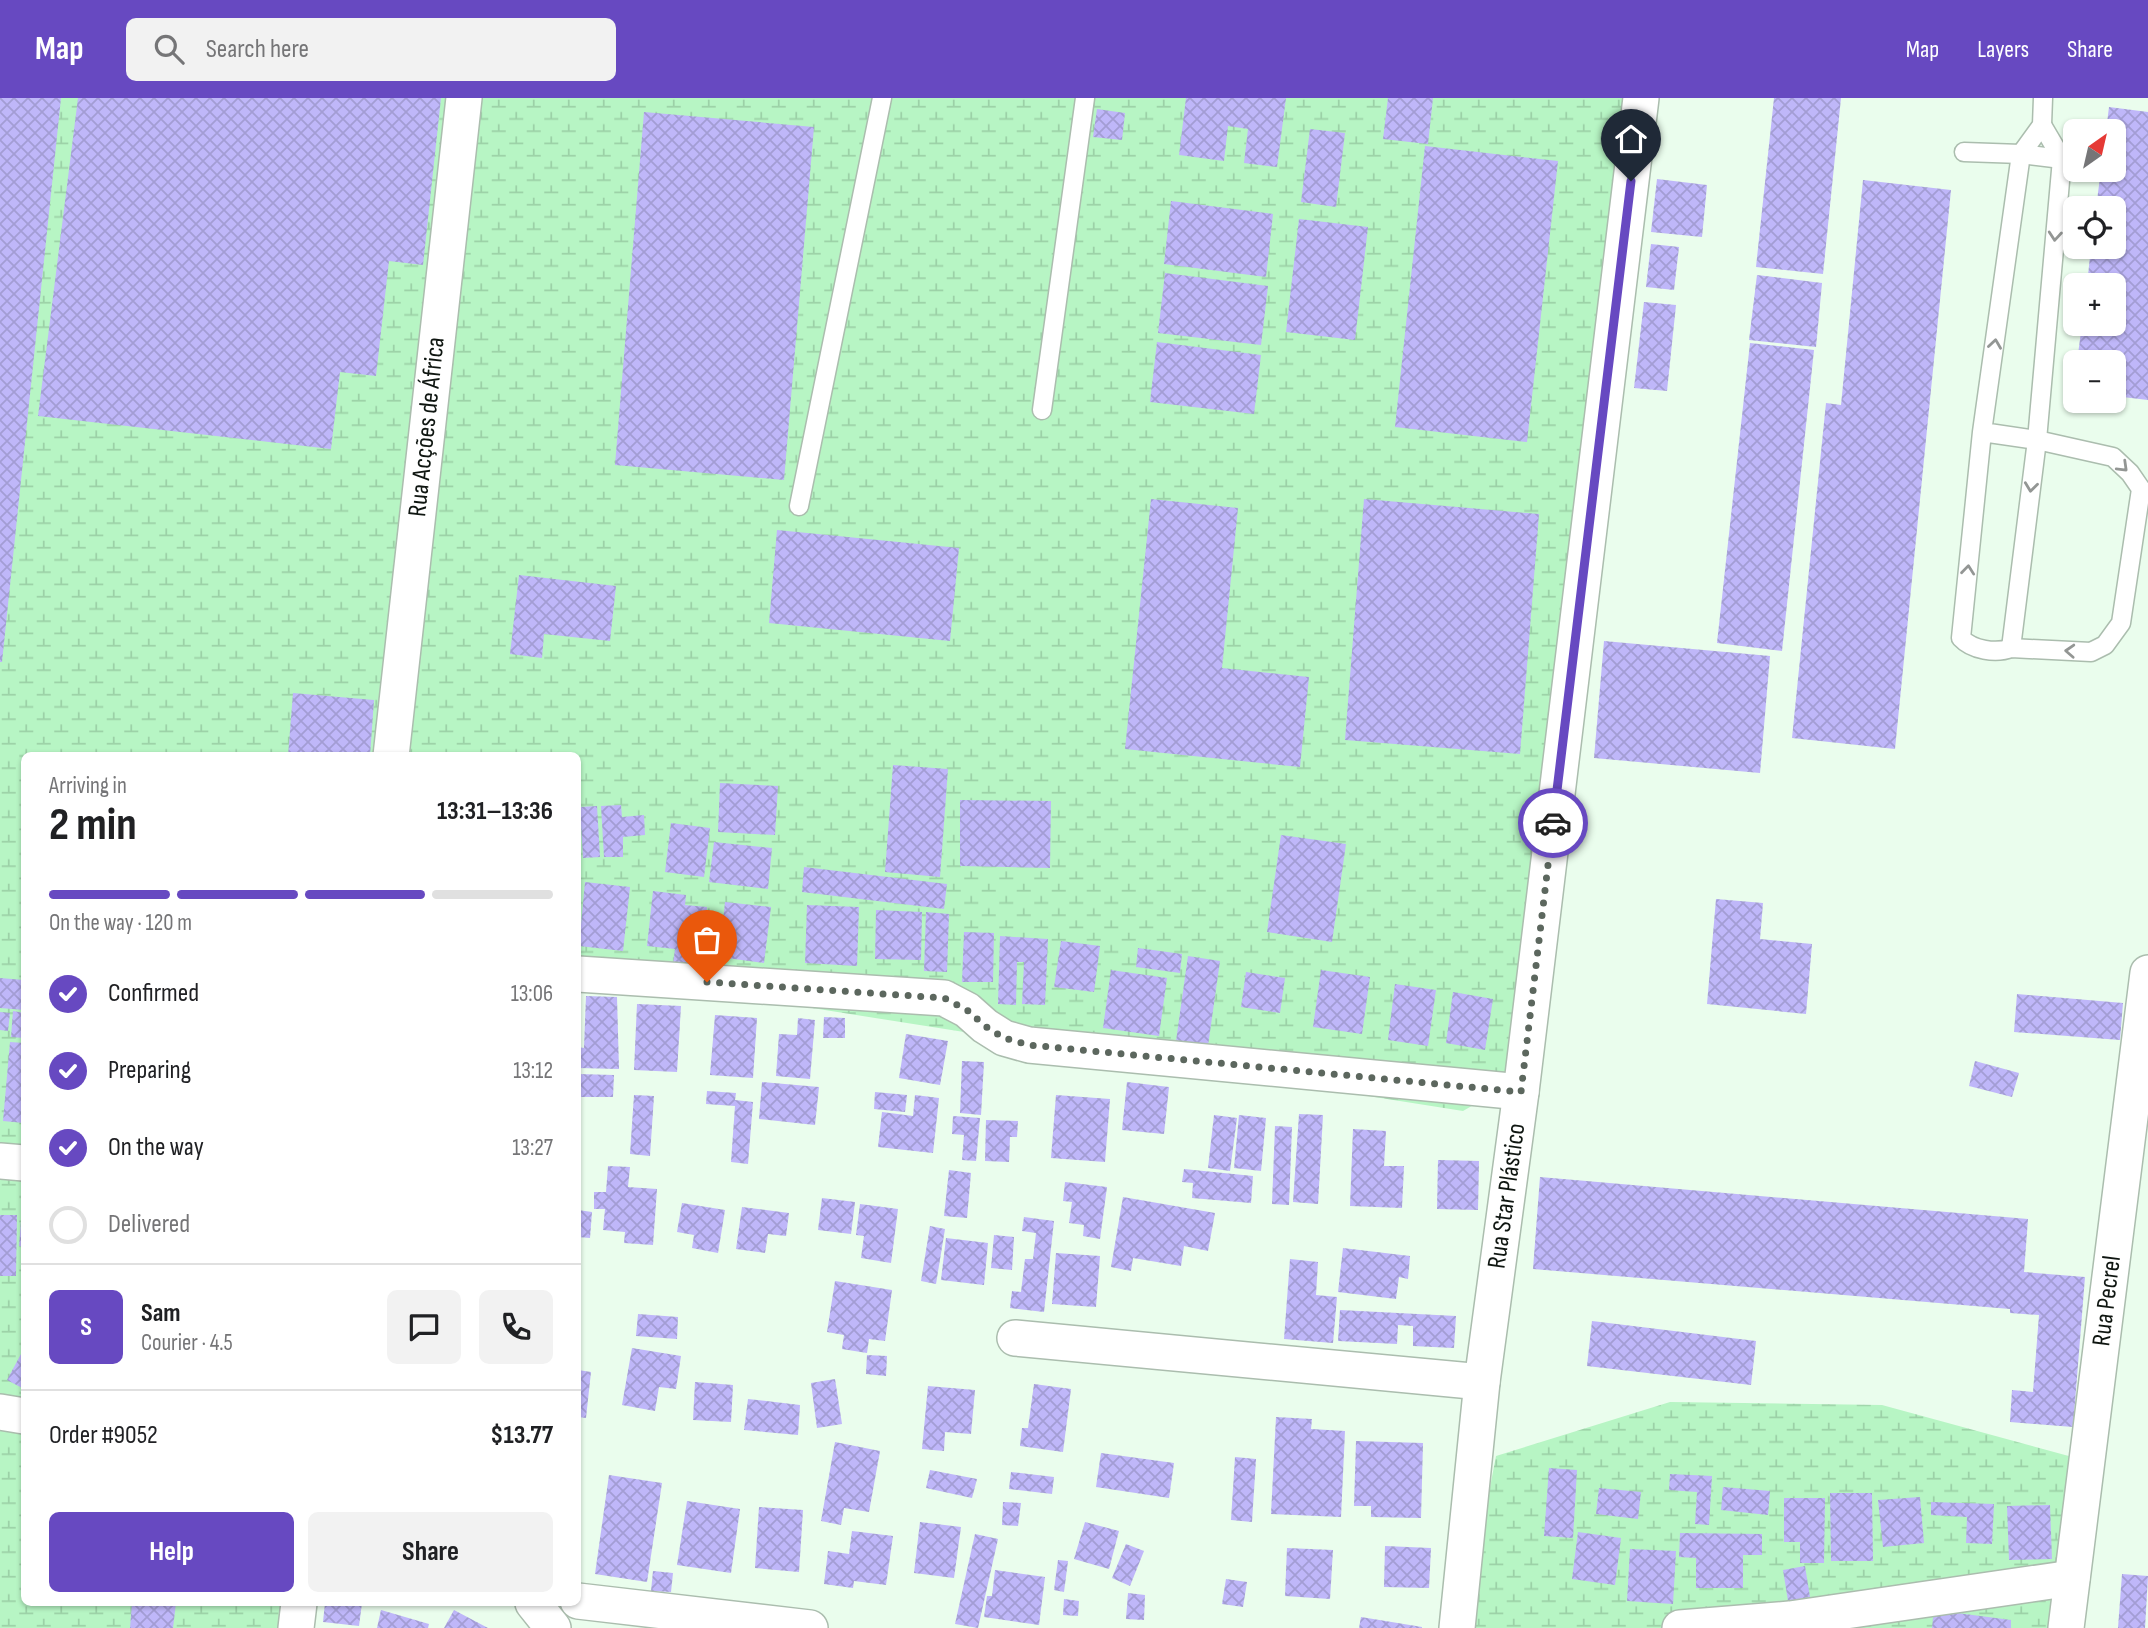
<!DOCTYPE html>
<meta charset="utf-8">
<style>
body{margin:0;font-family:"Sofia Sans Condensed",sans-serif;background:#f2f2f2;color:#202124;height:100vh;display:flex;flex-direction:column;font-size:26px;white-space:nowrap}
*{box-sizing:border-box;margin:0}
p{font-size:23px;color:#757577}
.icon{flex:none;width:38px;height:38px;fill:none;stroke:currentColor;stroke-width:2;stroke-linecap:round;stroke-linejoin:round}
.map{position:relative;flex:1;overflow:hidden}
.side{position:absolute;left:21px;top:654px;width:560px;height:854px;display:flex;flex-direction:column;background:#fff;border-radius:10px;box-shadow:0 2px 5px #0004}
.side>*{flex:none}
.needle{width:46px;rotate:34deg}
.buttons{position:absolute;left:2063px;top:21px;display:grid;gap:14px}
.buttons a{display:grid;place-items:center;width:63px;height:63px;border-radius:10px;background:#fff;box-shadow:0 2px 5px #0004;font-size:35px}
.pin{position:absolute;display:grid;place-items:center;width:60px;height:60px;color:#fff;margin:-72px -30px;border-radius:50% 50% 50% 0;rotate:-45deg;box-shadow:0 0 7px #0007}
.pin .icon{rotate:45deg}
.courier{position:absolute;display:grid;place-items:center;width:70px;height:70px;margin:-35px;border:5px solid #6749c1;border-radius:50%;background:#fff;color:#222;box-shadow:0 2px 9px #0007}
.summary em{font-style:normal;font-weight:700}
.summary div{display:flex;flex-direction:column-reverse}
.summary{display:flex;align-items:center;justify-content:space-between;height:119px;padding:0 28px}
h1{font-size:46px;font-weight:700;line-height:52px}
.bar{display:grid;grid-template-columns:repeat(4,1fr);gap:10px 7px;align-content:center;height:84px;padding:0 28px}
.bar i{height:9px;border-radius:5px;background:#e0e0e0}
.bar .active{background:#6749c1}
.bar p{grid-column:span 4}
.line{display:flex;align-items:center;gap:18px;padding:0 28px;border-top:2px solid #e0e0e0}
.line div{flex:1}
.round{display:grid;place-items:center;flex:none;width:74px;height:74px;border-radius:10px;background:#f2f2f2}
ol{padding:0 28px;list-style:none}
li{display:flex;align-items:center;gap:21px;height:77px}
li p{margin-inline-start:auto}
li .icon{padding:7px;border-radius:50%;background:#6749c1;color:#fff;stroke-width:4}
li:last-child{color:#757577}
li i{width:38px;height:38px;border:4px solid #e0e0e0;border-radius:50%}
.action{display:flex;gap:14px;margin-top:auto;padding:14px 28px}
.action a{flex:1;height:80px;border-radius:10px;background:#6749c1;color:#fff;font-size:28px;font-weight:700;line-height:80px;text-align:center}
.action a+a{background:#f2f2f2;color:#202124}
header{display:flex;align-items:center;gap:42px;box-sizing:border-box;height:98px;padding:0 35px;background:#6749c1;color:#fff}
header strong{font-size:33px}
nav{display:flex;gap:38px;margin-inline-start:auto;font-size:24px}
.search{width:490px;height:63px;background:#f2f2f2;display:flex;align-items:center;gap:18px;box-sizing:border-box;padding:0 24px;border-radius:10px;color:#757577;font-size:26px}
.map>svg:first-child{display:block}
.wetland{fill:url(#wetland-marsh)}
.building{fill:url(#building-cross-hatch)}
.lines{fill:none;stroke-linecap:round;stroke-linejoin:round}
.lane-casing{stroke:#abbdae;stroke-width:21}
.street-casing{stroke:#abbdae;stroke-width:38}
.lane{stroke:#fff;stroke-width:18}
.street{stroke:#fff;stroke-width:35}
.oneway{stroke:#939694}
.done{stroke:#5c675e;stroke-width:7;stroke-dasharray:0 12.6}
.route{stroke:#6749c1;stroke-width:9}
.labels{text-anchor:middle;dominant-baseline:central;stroke-width:5;stroke-linejoin:round;paint-order:stroke}
.street-label{font-size:26px;fill:#0f1611;stroke:#fff}
</style>
<header>
<strong>Map</strong>
<div class="search"><svg class="icon" aria-label="search" viewBox="0 0 24 24"><circle cx="10" cy="10" r="6"/><path d="M15 15l6 6"/></svg>Search here</div>
<nav><a>Map</a><a>Layers</a><a>Share</a></nav>
</header>
<div class="map">
<svg width="2148" height="1530" viewBox="0 0 2148 1530">
<defs>
<pattern id="wetland-marsh" width="20" height="14" patternUnits="userSpaceOnUse" patternTransform="scale(1.75)"><rect width="20" height="14" fill="#b7f5c4"/><path d="M1 5h8M5 5V1M11 12h8M15 12V8" fill="none" stroke="#9cd1a7"/></pattern>
<pattern id="building-cross-hatch" width="8" height="8" patternUnits="userSpaceOnUse" patternTransform="scale(1.75)"><rect width="8" height="8" fill="#bfb7f9"/><path d="M0 0l8 8M0 8l8-8" fill="none" stroke="#a39dd4"/></pattern>
</defs>
<rect width="100%" height="100%" fill="#eafded"/>
<g class="wetland">
<polygon points="0,0 1625,0 1541,968 1463,1013 578,873 578,658 24,658 24,1505 297,1505 294,1530 0,1530"/>
<polygon points="1670,1304 1882,1307 2076,1360 2057,1530 1463,1530 1496,1358"/>
</g>
<g class="building">
<polygon points="0,0 61,0 2,564 0,564"/>
<polygon points="78,0 441,0 423,167 389,163 376,278 340,274 331,351 38,318"/>
<polygon points="1186,0 1286,0 1277,69 1244,65 1248,31 1228,28 1224,63 1179,57"/>
<polygon points="1388,0 1433,0 1428,46 1383,41"/>
<polygon points="1774,0 1841,0 1823,176 1756,169"/>
<polygon points="2109,9 2148,14 2148,302 2114,298 2114,264 2077,264 2082,226 2114,226 2114,187 2087,187 2091,149 2114,149 2114,110 2096,110 2101,72 2114,72 2114,33 2106,33"/>
<polygon points="1097,11 1125,15 1122,42 1093,39"/>
<polygon points="644,14 814,29 784,382 615,367"/>
<polygon points="1310,31 1345,35 1336,109 1301,104"/>
<polygon points="1425,48 1558,63 1527,344 1395,329"/>
<polygon points="1657,81 1707,87 1702,139 1651,134"/>
<polygon points="1863,82 1951,92 1895,651 1792,640 1826,305 1841,307"/>
<polygon points="1171,103 1273,116 1266,179 1164,166"/>
<polygon points="1299,121 1368,129 1355,242 1286,234"/>
<polygon points="1651,146 1679,149 1674,192 1646,189"/>
<polygon points="1165,175 1268,188 1261,247 1158,235"/>
<polygon points="1757,177 1822,185 1816,249 1749,242"/>
<polygon points="1644,204 1676,207 1667,293 1634,290"/>
<polygon points="1157,244 1261,257 1254,316 1150,304"/>
<polygon points="1750,245 1814,252 1782,553 1717,545"/>
<polygon points="1151,401 1238,410 1222,570 1309,579 1300,669 1125,651"/>
<polygon points="1364,401 1539,416 1520,656 1345,642"/>
<polygon points="777,432 959,450 950,543 769,525"/>
<polygon points="519,477 616,488 610,543 544,536 542,560 510,556"/>
<polygon points="1604,543 1770,558 1760,675 1594,660"/>
<polygon points="293,595 374,602 370,658 288,658"/>
<polygon points="893,667 948,671 940,779 885,774"/>
<polygon points="720,685 778,688 775,737 718,734"/>
<polygon points="960,702 1051,703 1050,770 960,768"/>
<polygon points="621,707 622,719 644,717 645,737 623,739 623,759 604,759 601,708"/>
<polygon points="597,708 600,759 583,760 580,709"/>
<polygon points="671,725 710,730 704,779 665,774"/>
<polygon points="1281,737 1346,746 1332,844 1267,834"/>
<polygon points="714,744 772,750 768,791 709,784"/>
<polygon points="804,769 947,786 944,811 802,794"/>
<polygon points="585,784 630,789 623,853 579,848"/>
<polygon points="653,793 686,797 685,807 707,809 700,870 673,866 675,851 647,848"/>
<polygon points="1716,801 1763,805 1760,841 1812,846 1806,916 1707,906"/>
<polygon points="725,804 771,809 764,865 719,859"/>
<polygon points="807,807 859,809 857,868 805,865"/>
<polygon points="876,812 922,814 921,862 875,861"/>
<polygon points="926,814 949,816 947,874 924,873"/>
<polygon points="964,834 994,835 993,884 962,884"/>
<polygon points="1000,838 1048,841 1045,907 1022,906 1024,864 1017,864 1016,907 998,906"/>
<polygon points="1061,843 1100,848 1094,894 1054,889"/>
<polygon points="1138,850 1182,856 1180,875 1136,869"/>
<polygon points="1188,858 1220,863 1208,948 1176,943"/>
<polygon points="1111,872 1167,880 1159,938 1103,930"/>
<polygon points="1321,872 1370,879 1362,936 1313,929"/>
<polygon points="1246,874 1285,880 1280,915 1241,909"/>
<polygon points="0,880 24,882 24,912 0,910"/>
<polygon points="1395,886 1436,892 1428,948 1388,942"/>
<polygon points="1453,894 1493,901 1485,952 1446,945"/>
<polygon points="2017,896 2123,905 2120,942 2014,934"/>
<polygon points="586,898 617,899 619,971 578,970 578,949 584,950"/>
<polygon points="637,906 681,908 677,974 634,972"/>
<polygon points="13,913 24,915 24,940 11,939"/>
<polygon points="0,914 10,915 8,933 0,932"/>
<polygon points="715,917 757,920 753,980 710,977"/>
<polygon points="824,919 845,920 845,940 823,940"/>
<polygon points="798,920 815,922 810,981 776,978 779,936 797,937"/>
<polygon points="906,936 948,943 940,987 899,980"/>
<polygon points="10,944 24,945 24,1025 3,1023"/>
<polygon points="962,963 984,964 981,1017 960,1015"/>
<polygon points="1975,963 2019,975 2012,999 1969,988"/>
<polygon points="578,976 614,977 613,999 578,999"/>
<polygon points="762,984 819,989 815,1027 759,1021"/>
<polygon points="1127,984 1169,989 1164,1036 1122,1032"/>
<polygon points="707,993 736,995 735,1002 753,1004 748,1066 731,1064 735,1008 706,1006"/>
<polygon points="875,994 907,997 905,1014 874,1011"/>
<polygon points="634,997 654,998 650,1058 630,1056"/>
<polygon points="915,997 939,1000 933,1055 878,1049 882,1014 913,1018"/>
<polygon points="1056,997 1110,1001 1105,1064 1051,1060"/>
<polygon points="1299,1016 1323,1017 1318,1106 1293,1104"/>
<polygon points="1214,1017 1237,1020 1230,1073 1208,1070"/>
<polygon points="1239,1017 1266,1020 1261,1073 1234,1070"/>
<polygon points="953,1018 980,1020 976,1063 962,1062 964,1037 952,1036"/>
<polygon points="986,1022 1018,1023 1017,1039 1010,1039 1009,1064 985,1063"/>
<polygon points="1275,1028 1292,1029 1289,1107 1272,1106"/>
<polygon points="1353,1031 1386,1033 1384,1068 1404,1068 1402,1110 1350,1108"/>
<polygon points="1438,1062 1479,1063 1478,1112 1437,1111"/>
<polygon points="608,1068 630,1069 628,1089 657,1091 653,1147 624,1145 625,1134 603,1132 605,1111 594,1111 594,1094 606,1094"/>
<polygon points="1184,1071 1253,1078 1251,1105 1192,1100 1193,1085 1182,1084"/>
<polygon points="949,1072 971,1075 967,1120 944,1118"/>
<polygon points="1540,1079 2028,1121 2024,1174 2085,1179 2073,1329 2010,1324 2012,1292 2033,1294 2039,1217 2010,1215 2010,1211 1533,1171"/>
<polygon points="1065,1084 1107,1089 1100,1141 1083,1138 1084,1127 1069,1125 1072,1104 1063,1103"/>
<polygon points="23,1098 24,1098 24,1149 19,1148"/>
<polygon points="1123,1099 1215,1115 1208,1153 1184,1148 1181,1168 1133,1160 1131,1173 1111,1169"/>
<polygon points="822,1100 855,1104 851,1136 818,1132"/>
<polygon points="682,1105 725,1112 718,1155 692,1150 694,1137 677,1134"/>
<polygon points="860,1106 898,1111 891,1165 861,1160 864,1138 856,1137"/>
<polygon points="742,1109 789,1115 786,1138 768,1136 765,1155 736,1151"/>
<polygon points="578,1112 592,1114 590,1140 578,1139"/>
<polygon points="0,1117 17,1117 16,1178 0,1178"/>
<polygon points="1024,1119 1054,1123 1044,1214 1010,1210 1012,1193 1021,1194 1025,1161 1033,1161 1036,1135 1022,1133"/>
<polygon points="930,1128 945,1131 936,1186 921,1183"/>
<polygon points="994,1137 1014,1139 1012,1172 991,1170"/>
<polygon points="946,1140 988,1145 984,1187 941,1182"/>
<polygon points="1343,1150 1410,1158 1408,1181 1399,1179 1396,1201 1338,1194"/>
<polygon points="1056,1155 1100,1158 1096,1209 1052,1206"/>
<polygon points="1290,1161 1318,1164 1316,1197 1337,1199 1333,1245 1284,1241"/>
<polygon points="835,1183 892,1192 885,1243 869,1241 867,1255 842,1251 844,1237 827,1234"/>
<polygon points="1340,1212 1456,1218 1454,1250 1413,1248 1413,1228 1398,1227 1397,1246 1338,1243"/>
<polygon points="638,1216 678,1219 677,1241 636,1238"/>
<polygon points="1592,1223 1756,1243 1751,1287 1587,1268"/>
<polygon points="632,1250 681,1258 676,1291 659,1289 655,1313 622,1307"/>
<polygon points="21,1256 24,1257 24,1291 7,1282"/>
<polygon points="867,1257 887,1258 886,1278 866,1276"/>
<polygon points="578,1272 591,1274 586,1320 578,1319"/>
<polygon points="835,1281 842,1326 817,1330 811,1285"/>
<polygon points="695,1284 733,1287 731,1324 693,1322"/>
<polygon points="1034,1286 1071,1291 1063,1354 1020,1348 1022,1330 1028,1330"/>
<polygon points="928,1288 975,1292 971,1336 945,1334 944,1353 922,1351"/>
<polygon points="748,1301 800,1307 798,1337 744,1332"/>
<polygon points="1276,1319 1312,1321 1311,1331 1345,1333 1341,1419 1271,1416"/>
<polygon points="1356,1343 1423,1345 1421,1420 1371,1419 1371,1408 1354,1408"/>
<polygon points="835,1344 880,1353 869,1414 844,1410 841,1427 821,1423"/>
<polygon points="1101,1355 1174,1365 1169,1400 1096,1389"/>
<polygon points="1235,1359 1256,1361 1252,1424 1231,1422"/>
<polygon points="1549,1370 1577,1372 1573,1440 1544,1438"/>
<polygon points="930,1372 977,1381 972,1400 926,1390"/>
<polygon points="1011,1374 1054,1379 1052,1396 1009,1391"/>
<polygon points="1670,1376 1712,1378 1709,1427 1695,1426 1697,1394 1669,1392"/>
<polygon points="609,1377 662,1385 647,1484 595,1476"/>
<polygon points="1723,1389 1770,1393 1768,1417 1721,1412"/>
<polygon points="1599,1390 1641,1394 1638,1421 1596,1416"/>
<polygon points="1830,1395 1872,1395 1873,1463 1831,1463"/>
<polygon points="1920,1399 1924,1445 1883,1449 1878,1402"/>
<polygon points="1784,1400 1825,1400 1824,1465 1800,1465 1800,1444 1784,1444"/>
<polygon points="687,1403 740,1411 731,1475 677,1467"/>
<polygon points="1003,1404 1021,1405 1018,1428 1002,1427"/>
<polygon points="1931,1404 1994,1406 1992,1446 1966,1445 1967,1419 1931,1417"/>
<polygon points="2050,1407 2052,1461 2009,1462 2007,1408"/>
<polygon points="759,1409 803,1412 799,1474 755,1470"/>
<polygon points="920,1424 961,1429 954,1480 914,1475"/>
<polygon points="1085,1424 1119,1433 1109,1471 1074,1461"/>
<polygon points="852,1433 893,1438 886,1487 854,1483 853,1490 824,1486 828,1453 849,1456"/>
<polygon points="1578,1434 1621,1440 1615,1487 1572,1481"/>
<polygon points="1680,1435 1762,1436 1762,1457 1743,1457 1743,1490 1696,1490 1696,1460 1679,1459"/>
<polygon points="975,1436 998,1441 978,1530 955,1526"/>
<polygon points="1126,1446 1144,1453 1130,1488 1112,1480"/>
<polygon points="1385,1448 1431,1450 1429,1490 1384,1489"/>
<polygon points="1287,1450 1333,1452 1330,1501 1285,1498"/>
<polygon points="1630,1451 1676,1453 1673,1506 1627,1503"/>
<polygon points="1058,1462 1068,1463 1064,1494 1054,1492"/>
<polygon points="1805,1468 1810,1499 1788,1503 1783,1472"/>
<polygon points="995,1472 1045,1479 1039,1527 984,1519 987,1498 992,1498"/>
<polygon points="653,1473 673,1475 671,1494 651,1493"/>
<polygon points="2122,1476 2148,1478 2145,1530 2118,1530"/>
<polygon points="1226,1481 1247,1484 1243,1509 1222,1506"/>
<polygon points="1128,1495 1145,1497 1144,1522 1126,1521"/>
<polygon points="1064,1501 1079,1503 1078,1518 1063,1517"/>
<polygon points="132,1505 176,1505 173,1530 130,1530"/>
<polygon points="325,1505 362,1505 359,1528 323,1524"/>
<polygon points="381,1512 429,1526 428,1530 377,1530"/>
<polygon points="454,1512 488,1530 444,1530"/>
<polygon points="1934,1512 2011,1522 2011,1530 1932,1530"/>
<polygon points="1361,1519 1422,1529 1422,1530 1359,1530"/>
</g>
<g class="lines">
<defs>
<g id="lane">
<polyline points="1964,54 2021,56 2062,61"/>
<polyline points="1042,312 1085,0"/>
<path d="M1982,334L2037,342L2113,359L2130,375L2141,391L2121,525L2105,547L2091,554L2011,550C1996,556 1972,552 1961,540L1982,334L2021,56L2042,27L2043,0"/>
<polyline points="799,408 882,0"/>
<polyline points="2011,550 2037,342 2062,61 2042,27"/>
</g>
<g id="street">
<polyline points="391,658 464,0"/>
<polyline points="578,876 944,900 967,912 985,928 1004,940 1029,947 1521,994"/>
<polyline points="0,1063 24,1065"/>
<polyline points="1015,1240 1482,1284"/>
<polyline points="0,1314 24,1318"/>
<polyline points="578,1503 810,1530"/>
<polyline points="533,1505 553,1530"/>
<polyline points="296,1530 299,1505"/>
<polyline points="1457,1530 1482,1284 1521,994 1641,0"/>
<polyline points="1680,1530 1790,1521 2072,1480"/>
<polyline points="2066,1530 2148,875"/>
</g>
</defs>
<use href="#lane" class="lane-casing"/>
<use href="#street" class="street-casing"/>
<use href="#lane" class="lane"/>
<use href="#street" class="street"/>
</g>
<defs><path id="oneway-chevron" d="M-2-3.5L2.5 0L-2 3.5" fill="none" stroke-width="1.6" stroke-linecap="round" stroke-linejoin="round" transform="scale(1.75)"/></defs>
<g class="oneway">
<use href="#oneway-chevron" transform="translate(2055 138) rotate(95)"/>
<use href="#oneway-chevron" transform="translate(1995 246) rotate(-82)"/>
<use href="#oneway-chevron" transform="translate(2123 369) rotate(44)"/>
<use href="#oneway-chevron" transform="translate(2031 389) rotate(97)"/>
<use href="#oneway-chevron" transform="translate(1968 472) rotate(-84)"/>
<use href="#oneway-chevron" transform="translate(2070 553) rotate(-177)"/>
</g>
<g class="lines">
<polyline class="done" points="707,884 944,900 967,912 985,928 1004,940 1029,947 1521,994 1553,725"/>
<polyline class="route" points="1553,725 1631,83"/>
</g>
<g class="labels">
<g class="street-label">
<text transform="translate(427 329) rotate(-84)">Rua Acções de África</text>
<text transform="translate(1507 1098) rotate(-82)">Rua Star Plástico</text>
<text transform="translate(2107 1203) rotate(-83)">Rua Pecrel</text>
</g>
</g>
</svg>
<div class="buttons">
<a><svg class="needle" viewBox="-14 -14 28 28"><path d="M0-13l5 13h-10z" fill="#e53935"/><path d="M0 13l5-13h-10z" fill="#757577"/></svg></a>
<a><svg class="icon" aria-label="locate" viewBox="0 0 24 24"><circle cx="12" cy="12" r="6"/><path d="M12 2v4M12 18v4M2 12h4M18 12h4"/></svg></a>
<a>+</a>
<a>−</a>
</div>
<div class="pin" style="left:707px;top:884px;background:#ea580c"><svg class="icon" aria-label="bag" viewBox="0 0 24 24"><path d="M5 8h14l-1 12H6zM9 8a3 3 0 0 1 6 0"/></svg></div>
<div class="pin" style="left:1631px;top:83px;background:#1f2937"><svg class="icon" aria-label="home" viewBox="0 0 24 24"><path d="M3 11l9-7 9 7M6 9v11h12V9"/></svg></div>
<div class="courier" style="left:1553px;top:725px"><svg class="icon" aria-label="car" viewBox="0 0 24 24"><path d="M5 17H2v-5l4-1 3-4h7l3 4 3 1v5h-3M9 17h6M6 11h13"/><circle cx="7" cy="17" r="2"/><circle cx="17" cy="17" r="2"/></svg></div>
<section class="side">
<div class="summary"><div><h1>2 min</h1><p>Arriving in</p></div><em>13:31–13:36</em></div>
<div class="bar"><i class="active"></i><i class="active"></i><i class="active"></i><i></i><p>On the way · 120 m</p></div>
<ol>
<li><svg class="icon" aria-label="check" viewBox="0 0 24 24"><path d="M5 12l5 5 9-10"/></svg>Confirmed<p>13:06</p></li>
<li><svg class="icon" aria-label="check" viewBox="0 0 24 24"><path d="M5 12l5 5 9-10"/></svg>Preparing<p>13:12</p></li>
<li><svg class="icon" aria-label="check" viewBox="0 0 24 24"><path d="M5 12l5 5 9-10"/></svg>On the way<p>13:27</p></li>
<li><i></i>Delivered</li>
</ol>
<div class="line" style="height:126px"><b class="round" style="background:#6749c1;color:#fff">S</b><div><b>Sam</b><p>Courier · 4.5</p></div><a class="round"><svg class="icon" aria-label="chat" viewBox="0 0 24 24"><path d="M4 5h16v11H9l-5 4z"/></svg></a><a class="round"><svg class="icon" aria-label="phone" viewBox="0 0 24 24"><path d="M5 4h4l2 5-3 2q2 4 5 5l2-3 5 2v4C11 20 4 13 5 4z"/></svg></a></div>
<div class="line" style="height:91px"><div>Order #9052</div><b>$13.77</b></div>
<div class="action"><a>Help</a><a>Share</a></div>
</section>
</div>
